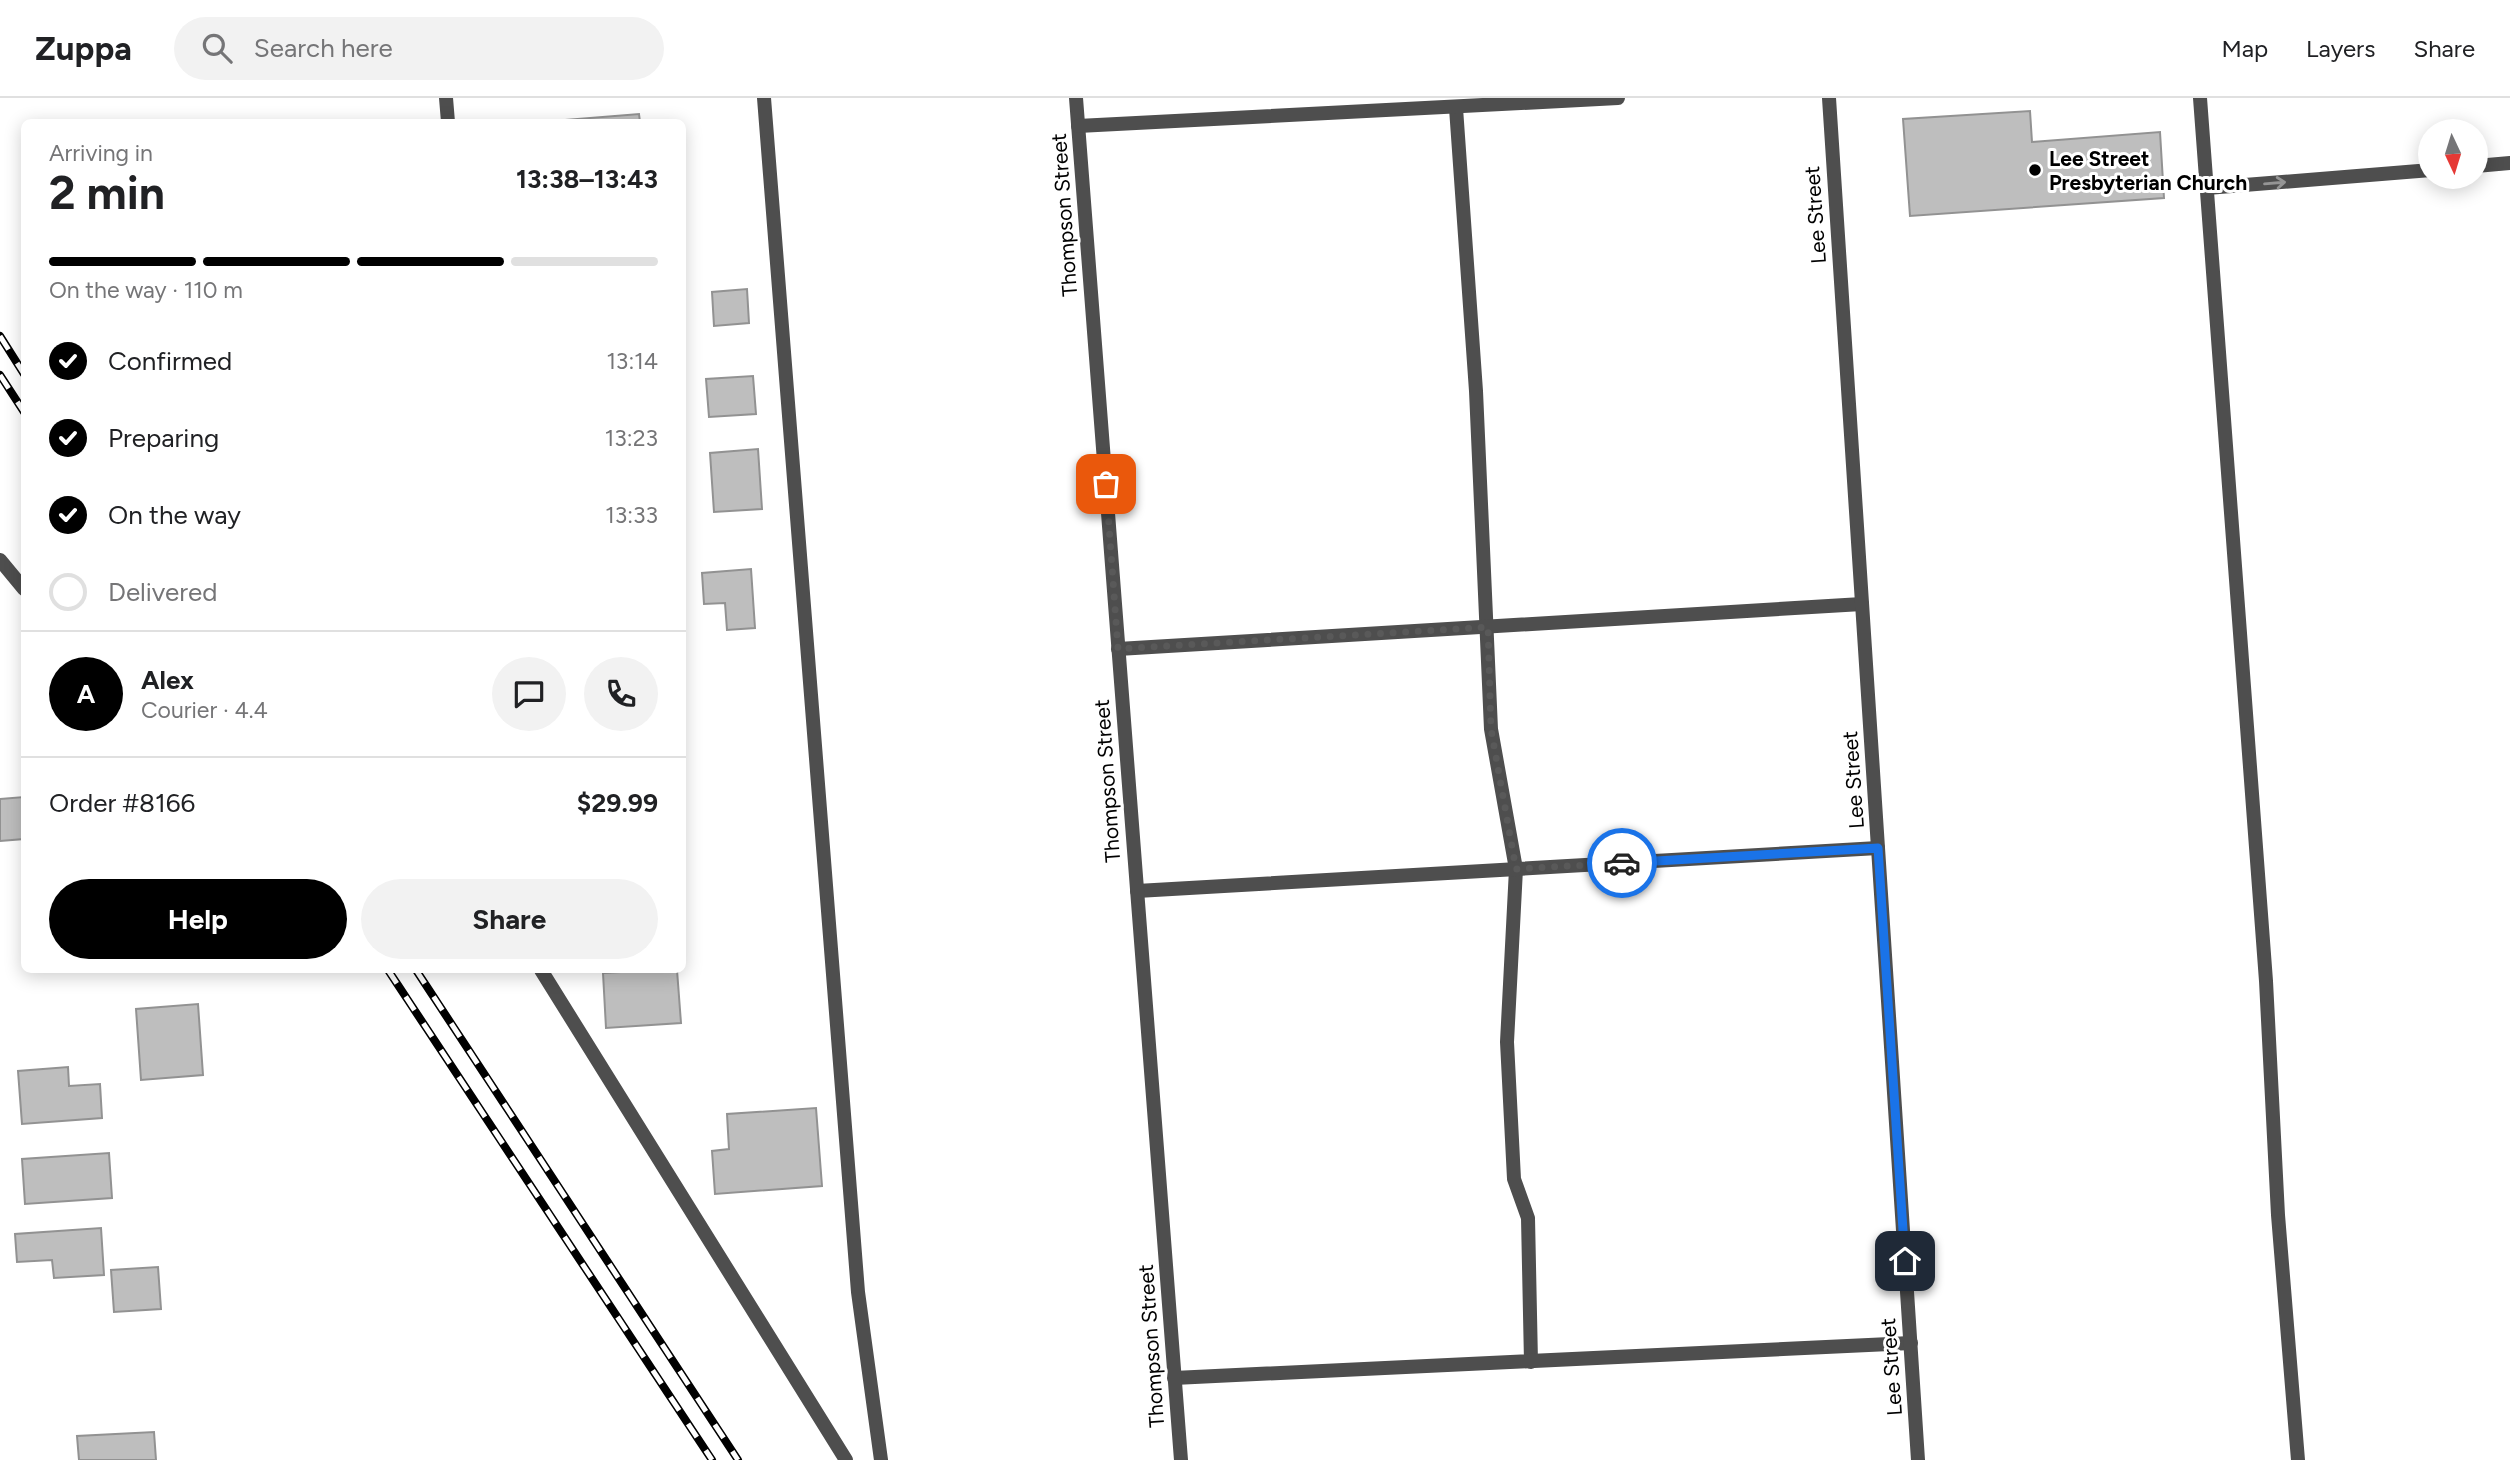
<!DOCTYPE html>
<meta charset="utf-8">
<style>
body{margin:0;font-family:Figtree,sans-serif;background:#f2f2f2;color:#202124;height:100vh;display:flex;flex-direction:column;font-size:26px;white-space:nowrap}
*{box-sizing:border-box;margin:0}
p{font-size:23px;color:#757577}
.icon{flex:none;width:38px;height:38px;fill:none;stroke:currentColor;stroke-width:2;stroke-linecap:round;stroke-linejoin:round}
.map{position:relative;flex:1;overflow:hidden}
.sheet{position:absolute;left:21px;top:21px;width:665px;height:854px;display:flex;flex-direction:column;background:#fff;border-radius:10px;box-shadow:0 4px 18px #0003}
.sheet>*{flex:none}
.needle{width:46px;rotate:176deg}
.fabs{position:absolute;left:2418px;top:21px;display:grid;gap:14px}
.fabs a{display:grid;place-items:center;width:70px;height:70px;border-radius:50%;background:#fff;box-shadow:0 4px 18px #0003;font-size:35px}
.pin{position:absolute;display:grid;place-items:center;width:60px;height:60px;color:#fff;margin:-30px;border-radius:14px;box-shadow:0 4px 10px #0006}
.courier{position:absolute;display:grid;place-items:center;width:70px;height:70px;margin:-35px;border:5px solid #1a73e8;border-radius:50%;background:#fff;color:#222;box-shadow:0 2px 9px #0007}
.head em{font-style:normal;font-weight:700}
.head div{display:flex;flex-direction:column-reverse}
.head{display:flex;align-items:center;justify-content:space-between;height:119px;padding:0 28px}
h1{font-size:46px;font-weight:700;line-height:52px}
.bar{display:grid;grid-template-columns:repeat(4,1fr);gap:10px 7px;align-content:center;height:84px;padding:0 28px}
.bar i{height:9px;border-radius:5px;background:#e0e0e0}
.bar .selected{background:#000}
.bar p{grid-column:span 4}
.line{display:flex;align-items:center;gap:18px;padding:0 28px;border-top:2px solid #e0e0e0}
.line div{flex:1}
.round{display:grid;place-items:center;flex:none;width:74px;height:74px;border-radius:37px;background:#f2f2f2}
ol{padding:0 28px;list-style:none}
li{display:flex;align-items:center;gap:21px;height:77px}
li p{margin-inline-start:auto}
li .icon{padding:7px;border-radius:50%;background:#000;color:#fff;stroke-width:4}
li:last-child{color:#757577}
li i{width:38px;height:38px;border:4px solid #e0e0e0;border-radius:50%}
.cta{display:flex;gap:14px;margin-top:auto;padding:14px 28px}
.cta a{flex:1;height:80px;border-radius:42px;background:#000;color:#fff;font-size:28px;font-weight:700;line-height:80px;text-align:center}
.cta a+a{background:#f2f2f2;color:#202124}
header{display:flex;align-items:center;gap:42px;box-sizing:border-box;height:98px;padding:0 35px;background:#fff;border-bottom:2px solid #e0e0e0}
header strong{font-size:33px}
nav{display:flex;gap:38px;margin-inline-start:auto;font-size:24px}
.search{width:490px;height:63px;background:#f2f2f2;display:flex;align-items:center;gap:18px;box-sizing:border-box;padding:0 24px;border-radius:38px;color:#757577;font-size:26px}
.map>svg:first-child{display:block}
.building{fill:#bebebe;stroke:#929292;stroke-width:2}
.lines{fill:none;stroke-linecap:round;stroke-linejoin:round}
.lane{stroke:#4e4e4e;stroke-width:14}
.street{stroke:#4e4e4e;stroke-width:14}
.rail-casing{stroke:#000;stroke-width:8}
.rail{stroke:#fff;stroke-width:5;stroke-dasharray:16;stroke-linecap:butt}
.oneway{stroke:#959595}
.done{stroke:#595959;stroke-width:7;stroke-dasharray:0 12.6}
.route{stroke:#1a73e8;stroke-width:9}
.poi-dot{fill:#000;stroke:#fff;stroke-width:2.5}
.labels{text-anchor:middle;dominant-baseline:central;stroke-width:6;stroke-linejoin:round;paint-order:stroke}
.poi-label{font-size:21px;font-weight:bold;fill:#000;stroke:#fff;text-anchor:start}
.street-label{font-size:21px;fill:#000;stroke:#fff}
</style>
<header>
<strong>Zuppa</strong>
<div class="search"><svg class="icon" aria-label="search" viewBox="0 0 24 24"><circle cx="10" cy="10" r="6"/><path d="M15 15l6 6"/></svg>Search here</div>
<nav><a>Map</a><a>Layers</a><a>Share</a></nav>
</header>
<div class="map">
<svg width="2510" height="1362" viewBox="0 0 2510 1362">
<rect width="100%" height="100%" fill="#fff"/>
<g class="building">
<polygon points="2030,13 2032,44 2160,34 2164,100 1910,118 1903,21"/>
<polygon points="639,16 640,24 566,24 566,22"/>
<polygon points="747,191 749,225 714,228 712,194"/>
<polygon points="753,278 756,316 709,319 706,281"/>
<polygon points="758,351 762,411 714,414 710,355"/>
<polygon points="751,471 755,530 727,532 725,505 704,506 702,475"/>
<polygon points="24,699 24,741 0,743 0,701"/>
<polygon points="657,872 677,872 681,925 606,930 603,875"/>
<polygon points="198,906 203,977 141,982 136,911"/>
<polygon points="68,969 69,988 100,986 102,1020 22,1026 18,973"/>
<polygon points="816,1010 822,1088 715,1096 712,1053 729,1051 727,1016"/>
<polygon points="109,1055 112,1100 25,1106 22,1061"/>
<polygon points="101,1130 104,1177 54,1180 52,1162 17,1164 15,1136"/>
<polygon points="158,1169 161,1211 114,1214 111,1172"/>
<polygon points="154,1334 156,1362 79,1362 77,1338"/>
</g>
<g class="lines">
<g class="lane">
<polyline points="764,0 858,1194 881,1362"/>
<polyline points="2200,0 2266,883 2278,1117 2298,1362"/>
<polyline points="1456,10 1476,293 1491,631 1516,771 1507,944 1514,1081 1528,1120 1531,1264"/>
<polyline points="2476,68 2510,65"/>
<polyline points="2207,90 2431,72"/>
<polyline points="0,462 24,491"/>
<polyline points="1118,551 1862,506"/>
<polyline points="1137,793 1878,750"/>
<polyline points="541,872 846,1362"/>
<polyline points="1174,1280 1911,1245"/>
</g>
<g class="street">
<polyline points="446,0 448,24"/>
<polyline points="1076,0 1181,1362"/>
<polyline points="1829,0 1918,1362"/>
<polyline points="1078,28 1618,0"/>
</g>
<defs>
<g id="rail">
<polyline points="0,238 24,276"/>
<polyline points="0,277 24,314"/>
<polyline points="388,872 712,1362"/>
<polyline points="416,872 738,1362"/>
</g>
</defs>
<use href="#rail" class="rail-casing"/>
<use href="#rail" class="rail"/>
</g>
<defs><path id="oneway-shaft" d="M-6 0H5M1.5-3L5.5 0L1.5 3" fill="none" stroke-width="1.6" stroke-linecap="round" stroke-linejoin="round" transform="scale(1.75)"/></defs>
<use class="oneway" href="#oneway-shaft" transform="translate(2275 85) rotate(-5)"/>
<g class="lines">
<polyline class="done" points="1106,386 1118,551 1488,529 1491,631 1516,771 1622,765"/>
<polyline class="route" points="1622,765 1878,750 1905,1163"/>
</g>
<circle class="poi-dot" cx="2035" cy="72" r="7"/>
<g class="labels">
<g class="poi-label">
<text x="2049" y="60">Lee Street<tspan x="2049" dy="24">Presbyterian Church</tspan></text>
</g>
<g class="street-label">
<text transform="translate(1064 117) rotate(-94)">Thompson Street</text>
<text transform="translate(1815 117) rotate(-94)">Lee Street</text>
<text transform="translate(1853 682) rotate(-94)">Lee Street</text>
<text transform="translate(1107 683) rotate(-94)">Thompson Street</text>
<text transform="translate(1151 1248) rotate(-94)">Thompson Street</text>
<text transform="translate(1891 1269) rotate(-94)">Lee Street</text>
</g>
</g>
</svg>
<div class="fabs">
<a><svg class="needle" viewBox="-14 -14 28 28"><path d="M0-13l5 13h-10z" fill="#e53935"/><path d="M0 13l5-13h-10z" fill="#757577"/></svg></a>
</div>
<div class="pin" style="left:1106px;top:386px;background:#ea580c"><svg class="icon" aria-label="bag" viewBox="0 0 24 24"><path d="M5 8h14l-1 12H6zM9 8a3 3 0 0 1 6 0"/></svg></div>
<div class="pin" style="left:1905px;top:1163px;background:#1f2937"><svg class="icon" aria-label="home" viewBox="0 0 24 24"><path d="M3 11l9-7 9 7M6 9v11h12V9"/></svg></div>
<div class="courier" style="left:1622px;top:765px"><svg class="icon" aria-label="car" viewBox="0 0 24 24"><path d="M5 17H2v-5l4-1 3-4h7l3 4 3 1v5h-3M9 17h6M6 11h13"/><circle cx="7" cy="17" r="2"/><circle cx="17" cy="17" r="2"/></svg></div>
<section class="sheet">
<div class="head"><div><h1>2 min</h1><p>Arriving in</p></div><em>13:38–13:43</em></div>
<div class="bar"><i class="selected"></i><i class="selected"></i><i class="selected"></i><i></i><p>On the way · 110 m</p></div>
<ol>
<li><svg class="icon" aria-label="check" viewBox="0 0 24 24"><path d="M5 12l5 5 9-10"/></svg>Confirmed<p>13:14</p></li>
<li><svg class="icon" aria-label="check" viewBox="0 0 24 24"><path d="M5 12l5 5 9-10"/></svg>Preparing<p>13:23</p></li>
<li><svg class="icon" aria-label="check" viewBox="0 0 24 24"><path d="M5 12l5 5 9-10"/></svg>On the way<p>13:33</p></li>
<li><i></i>Delivered</li>
</ol>
<div class="line" style="height:126px"><b class="round" style="background:#000;color:#fff">A</b><div><b>Alex</b><p>Courier · 4.4</p></div><a class="round"><svg class="icon" aria-label="chat" viewBox="0 0 24 24"><path d="M4 5h16v11H9l-5 4z"/></svg></a><a class="round"><svg class="icon" aria-label="phone" viewBox="0 0 24 24"><path d="M5 4h4l2 5-3 2q2 4 5 5l2-3 5 2v4C11 20 4 13 5 4z"/></svg></a></div>
<div class="line" style="height:91px"><div>Order #8166</div><b>$29.99</b></div>
<div class="cta"><a>Help</a><a>Share</a></div>
</section>
</div>
